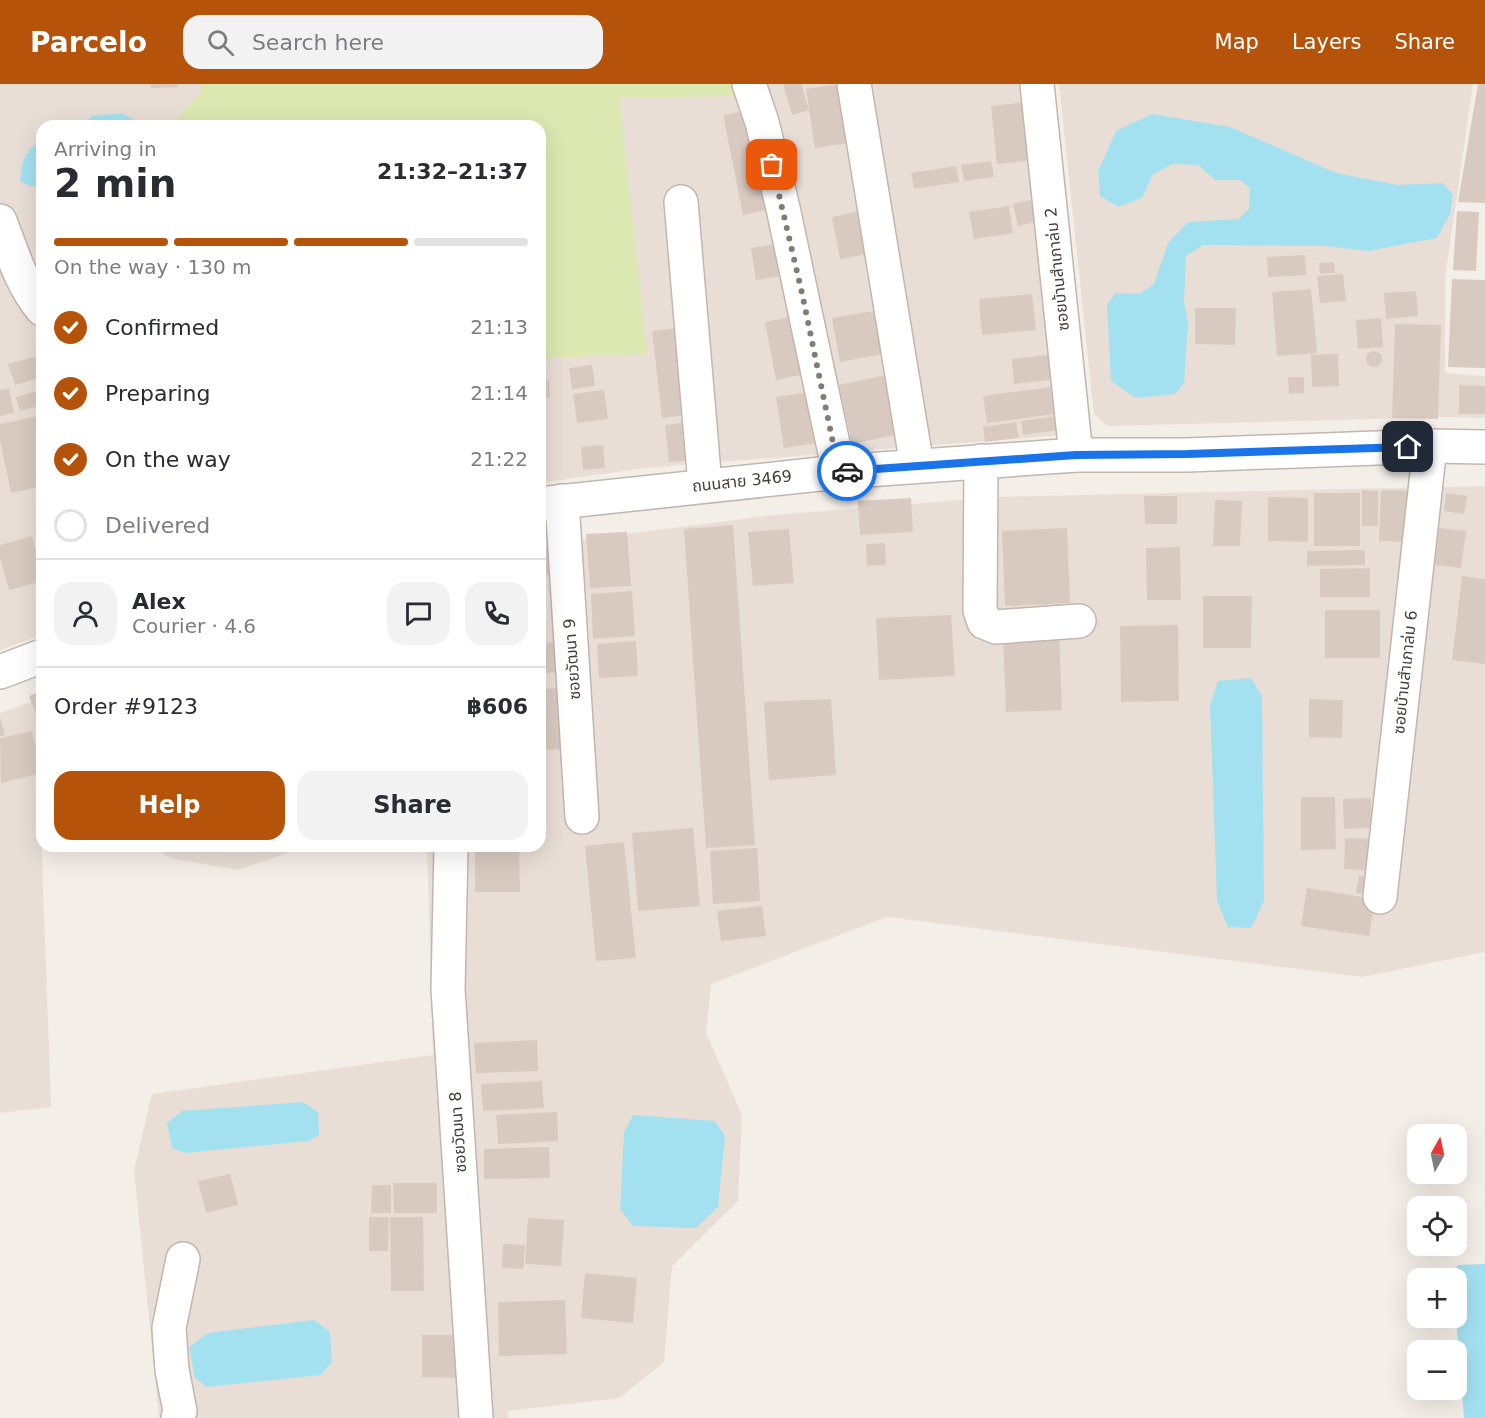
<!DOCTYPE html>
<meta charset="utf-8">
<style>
body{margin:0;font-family:"DejaVu Sans","Noto Sans Thai",sans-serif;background:#f2f2f3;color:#2b2b33;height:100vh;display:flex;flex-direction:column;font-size:22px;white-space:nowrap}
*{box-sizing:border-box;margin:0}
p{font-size:20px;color:#7c7c81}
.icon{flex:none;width:33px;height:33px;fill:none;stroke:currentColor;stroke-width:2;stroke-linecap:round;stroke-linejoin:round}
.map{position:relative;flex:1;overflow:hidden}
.side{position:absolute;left:36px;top:36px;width:510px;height:732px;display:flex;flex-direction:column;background:#fff;border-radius:18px;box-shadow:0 6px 24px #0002}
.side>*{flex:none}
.needle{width:39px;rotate:9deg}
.buttons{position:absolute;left:1407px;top:1040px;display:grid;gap:12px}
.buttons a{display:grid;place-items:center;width:60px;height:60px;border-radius:12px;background:#fff;box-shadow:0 6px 24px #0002;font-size:30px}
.pin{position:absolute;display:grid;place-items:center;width:51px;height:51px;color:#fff;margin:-26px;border-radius:12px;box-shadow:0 3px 9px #0006}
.courier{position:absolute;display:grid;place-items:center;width:60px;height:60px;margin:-30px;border:4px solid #1a73e8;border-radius:50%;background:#fff;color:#222;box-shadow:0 2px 8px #0007}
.summary em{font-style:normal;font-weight:700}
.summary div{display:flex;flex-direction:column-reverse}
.summary{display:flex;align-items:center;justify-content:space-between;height:102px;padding:0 18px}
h1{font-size:39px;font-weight:700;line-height:45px}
.bar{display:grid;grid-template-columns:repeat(4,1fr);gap:9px 6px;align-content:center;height:72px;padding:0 18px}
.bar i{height:8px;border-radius:4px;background:#e1e1e2}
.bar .current{background:#b45309}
.bar p{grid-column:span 4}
.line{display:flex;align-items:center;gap:15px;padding:0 18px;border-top:2px solid #e1e1e2}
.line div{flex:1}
.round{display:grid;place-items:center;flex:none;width:63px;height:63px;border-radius:18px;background:#f2f2f3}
ol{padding:0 18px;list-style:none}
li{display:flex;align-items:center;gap:18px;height:66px}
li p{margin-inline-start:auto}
li .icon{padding:6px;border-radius:50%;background:#b45309;color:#fff;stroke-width:4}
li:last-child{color:#7c7c81}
li i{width:33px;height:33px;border:3px solid #e1e1e2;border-radius:50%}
.primary-button{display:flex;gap:12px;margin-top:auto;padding:12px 18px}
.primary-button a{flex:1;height:69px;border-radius:18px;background:#b45309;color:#fff;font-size:24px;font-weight:700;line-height:69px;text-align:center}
.primary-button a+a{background:#f2f2f3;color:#2b2b33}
header{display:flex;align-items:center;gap:36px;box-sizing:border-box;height:84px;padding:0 30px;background:#b45309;color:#fff}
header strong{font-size:28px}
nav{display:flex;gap:33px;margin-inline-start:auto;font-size:21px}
.search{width:420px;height:54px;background:#f2f2f3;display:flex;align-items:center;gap:15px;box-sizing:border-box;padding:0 21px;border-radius:18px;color:#7c7c81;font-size:22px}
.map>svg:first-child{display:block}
.residential{fill:#e8ded6}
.green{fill:#dbe8b1}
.water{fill:#a4e1f0}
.building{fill:#d8cac0}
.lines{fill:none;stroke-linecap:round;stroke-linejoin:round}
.minor-casing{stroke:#c2b6ad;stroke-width:36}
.minor{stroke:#fff;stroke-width:33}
.done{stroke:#847b74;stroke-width:6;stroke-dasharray:0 10.8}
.route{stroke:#1a73e8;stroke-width:8}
.labels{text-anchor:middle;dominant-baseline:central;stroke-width:6;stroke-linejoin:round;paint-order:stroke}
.street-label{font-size:16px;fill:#473d36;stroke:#fff}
</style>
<header>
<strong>Parcelo</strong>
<div class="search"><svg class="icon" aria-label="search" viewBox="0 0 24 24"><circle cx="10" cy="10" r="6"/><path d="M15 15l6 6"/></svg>Search here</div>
<nav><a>Map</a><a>Layers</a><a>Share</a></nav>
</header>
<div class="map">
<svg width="1485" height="1334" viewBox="0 0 1485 1334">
<rect width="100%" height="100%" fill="#f4eee8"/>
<g class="residential">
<polygon points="0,0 1032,0 1064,351 644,384 540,399 540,42 42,42 42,551 0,566"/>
<polygon points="1059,0 1473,0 1445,194 1445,289 1485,292 1485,334 1448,333 1107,342 1094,330"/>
<polygon points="1485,402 1485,868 1362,893 887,833 711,900 706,949 742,1031 738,1117 672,1182 664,1278 619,1314 508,1327 508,1334 159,1334 134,1086 152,1010 433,971 427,762 540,762 540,461 774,431 999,413"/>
<polygon points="42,614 41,748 51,1023 0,1029 0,629"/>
<polygon points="150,762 307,762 238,786 170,774"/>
</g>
<polygon class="green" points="201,0 738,0 742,12 619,14 647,270 540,274 540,42 170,42 201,8"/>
<g class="water">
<polygon points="121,29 147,42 80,42 93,32"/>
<polygon points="1152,30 1230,43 1336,89 1398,101 1443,99 1453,111 1450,130 1437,154 1368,167 1326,162 1203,161 1186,172 1184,216 1188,240 1184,299 1175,310 1136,314 1111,297 1107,221 1115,209 1139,210 1154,200 1168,159 1188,138 1238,135 1249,125 1250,104 1240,96 1215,96 1198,81 1173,80 1153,90 1142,114 1118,123 1100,112 1098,87 1116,47"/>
<path d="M42,57V103L30,102L20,97C21,81 25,63 42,57Z"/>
<polygon points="1251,594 1262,612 1264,817 1251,844 1228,843 1217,817 1210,621 1218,597"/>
<polygon points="303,1018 318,1028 319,1051 308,1057 185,1069 172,1064 167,1039 182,1027"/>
<polygon points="633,1031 715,1037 725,1052 718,1123 696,1144 633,1142 620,1125 624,1049"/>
<polygon points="1485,1180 1485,1334 1464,1334 1456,1233 1456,1194 1452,1194 1452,1190 1458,1181"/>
<polygon points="314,1236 330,1248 332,1278 321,1291 207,1303 195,1294 189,1263 208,1249"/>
</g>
<g class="building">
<polygon points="150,0 178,0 178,3 151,4"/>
<polygon points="783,0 801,0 809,26 792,31"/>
<polygon points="841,0 855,58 815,64 806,5"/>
<polygon points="1478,0 1485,0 1485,119 1458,118"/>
<polygon points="1027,18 1034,76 997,80 991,22"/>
<polygon points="751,26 772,125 743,131 723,31"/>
<polygon points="991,77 994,93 964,97 961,81"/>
<polygon points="956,82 959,98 914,105 911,89"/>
<polygon points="1031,116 1035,138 1018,142 1013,120"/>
<polygon points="1009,122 1013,149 974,155 969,128"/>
<polygon points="864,126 873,169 840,175 832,133"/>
<polygon points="1457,127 1479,128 1476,187 1453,186"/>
<polygon points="782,159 788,191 756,196 751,164"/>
<polygon points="1305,171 1306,191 1268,193 1267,173"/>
<polygon points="1334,178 1335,189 1320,190 1319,179"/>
<polygon points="1343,190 1346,217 1320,219 1317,192"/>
<polygon points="1452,195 1485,196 1485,284 1448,283"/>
<polygon points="1311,205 1317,269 1277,272 1272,208"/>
<polygon points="1416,207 1418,232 1386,235 1384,209"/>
<polygon points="1032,210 1036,246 982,251 979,215"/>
<polygon points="1195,224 1236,224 1235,261 1195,260"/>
<polygon points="880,226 888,269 840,278 832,234"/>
<polygon points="800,231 811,289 776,296 765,238"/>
<polygon points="1381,234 1383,263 1358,265 1356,236"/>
<polygon points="1395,240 1441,241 1438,335 1392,334"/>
<polygon points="685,243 696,330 662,334 652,247"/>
<circle cx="1374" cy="275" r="8"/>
<polygon points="1338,270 1339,302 1312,303 1311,271"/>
<polygon points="42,271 42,293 15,301 8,280"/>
<polygon points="1048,271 1051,296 1014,300 1012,275"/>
<polygon points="592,281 595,302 572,305 569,284"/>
<polygon points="892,290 904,349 852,360 839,301"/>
<polygon points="1288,293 1304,293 1304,309 1289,310"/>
<polygon points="549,296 550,314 540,314 540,297"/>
<polygon points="1459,301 1485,302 1485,330 1459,330"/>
<polygon points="1051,303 1055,330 987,339 983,312"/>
<polygon points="9,304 14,329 0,332 0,306"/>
<polygon points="42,306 42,321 20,327 16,313"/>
<polygon points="604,306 608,335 577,339 573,310"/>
<polygon points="815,307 823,358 784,364 776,313"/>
<polygon points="42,331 42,402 11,409 0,356 0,340"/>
<polygon points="1056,332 1058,346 1023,351 1021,337"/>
<polygon points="696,337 701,375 669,378 665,341"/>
<polygon points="1016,338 1019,354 985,358 983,343"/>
<polygon points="603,361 605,384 583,386 581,363"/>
<polygon points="1362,406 1378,407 1378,442 1362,442"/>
<polygon points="1381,406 1415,407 1413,458 1379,457"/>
<rect x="1314" y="409" width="46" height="53"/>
<polygon points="1446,409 1467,412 1464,430 1444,427"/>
<polygon points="1144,412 1177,412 1177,440 1145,440"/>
<polygon points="1268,413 1308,414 1308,458 1268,457"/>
<polygon points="911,414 913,448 860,451 858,417"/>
<polygon points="1215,416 1242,417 1240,462 1213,462"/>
<polygon points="42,427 42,443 41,443 37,428"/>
<polygon points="733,441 755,761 706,764 684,445"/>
<polygon points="1067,444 1070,519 1005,522 1002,447"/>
<polygon points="1439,444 1466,447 1461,484 1435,481"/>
<polygon points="789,445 794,499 753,502 748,448"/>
<polygon points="627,448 631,502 590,504 586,450"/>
<polygon points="32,452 42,490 42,497 9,506 0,474 0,461"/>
<polygon points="885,459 886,481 867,482 866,460"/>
<polygon points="564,461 565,490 540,491 540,462"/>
<polygon points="1180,463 1181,516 1147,516 1146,464"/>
<polygon points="1365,466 1365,481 1307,482 1307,467"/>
<polygon points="1370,484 1370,513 1320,513 1320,485"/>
<polygon points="1462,492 1485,495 1485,580 1452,576"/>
<polygon points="632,507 635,552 593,555 591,510"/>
<polygon points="1203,512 1252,512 1251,564 1203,564"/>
<rect x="1325" y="526" width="55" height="48"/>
<polygon points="951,531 955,592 879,596 876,534"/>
<polygon points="1178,541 1179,617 1121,618 1120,542"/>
<polygon points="1059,549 1062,626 1006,628 1003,552"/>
<polygon points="636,557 638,592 599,594 597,560"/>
<polygon points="569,558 571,588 540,589 540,559"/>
<polygon points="572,604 575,665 540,666 540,605"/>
<polygon points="42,607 42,626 35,628 29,612"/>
<polygon points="831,615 836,691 769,696 764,618"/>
<polygon points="1309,615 1343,616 1342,654 1309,653"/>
<polygon points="0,634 5,651 0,652"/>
<polygon points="32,647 42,689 1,699 0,654"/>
<polygon points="1301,713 1335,713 1336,765 1301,766"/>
<polygon points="1371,714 1372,744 1344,745 1343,715"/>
<polygon points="693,744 700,822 638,827 632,749"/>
<polygon points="1345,754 1379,755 1377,787 1344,785"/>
<polygon points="624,758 636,874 596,877 585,762"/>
<polygon points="475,763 519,763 520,808 475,808"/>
<polygon points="757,764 760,817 713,820 710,767"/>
<polygon points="1359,792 1377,795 1374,811 1356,809"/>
<polygon points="1307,804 1375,815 1369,852 1301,842"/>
<polygon points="762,822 766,852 721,857 717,827"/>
<polygon points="537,956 538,987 476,989 474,959"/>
<polygon points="542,997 544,1024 483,1027 481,1000"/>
<polygon points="557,1028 558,1057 498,1060 496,1031"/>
<polygon points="549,1063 550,1094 484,1095 484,1065"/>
<polygon points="230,1090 238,1121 206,1129 198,1097"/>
<polygon points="393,1099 437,1099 437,1129 394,1129"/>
<polygon points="372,1101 391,1101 391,1129 371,1129"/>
<polygon points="369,1133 389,1133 388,1167 369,1167"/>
<polygon points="390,1133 423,1133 424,1207 391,1207"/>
<polygon points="528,1134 564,1136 561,1182 525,1180"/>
<polygon points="503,1160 525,1161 523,1185 502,1184"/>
<polygon points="585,1189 637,1194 633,1239 581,1234"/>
<polygon points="565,1216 567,1270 499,1272 498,1218"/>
<polygon points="422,1251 467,1251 467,1294 422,1293"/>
</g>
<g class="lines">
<defs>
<g id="minor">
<polyline points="749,0 762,38 783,124 839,388"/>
<polyline points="854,0 917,382"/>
<polyline points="1037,0 1076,371"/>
<polyline points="681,118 705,401"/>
<path d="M0,137C12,168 21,200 42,225"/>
<polyline points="981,377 980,526 984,538 996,543 1079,537"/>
<polyline points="562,417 582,733"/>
<polyline points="540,420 839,388 1076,371 1187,371 1430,362 1485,363"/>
<polyline points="0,588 42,572"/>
<polyline points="451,762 448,905 476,1334"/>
<polyline points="1380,813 1430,362"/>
<polyline points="178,1334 180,1327 172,1286 169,1244 183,1175"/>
</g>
</defs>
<use href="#minor" class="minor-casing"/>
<use href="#minor" class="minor"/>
</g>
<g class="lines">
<polyline class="done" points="772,81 802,209 839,388 847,387"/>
<polyline class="route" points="847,387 1076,371 1187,370 1408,363"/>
</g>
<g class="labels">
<g class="street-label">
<text transform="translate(1057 185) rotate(-96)">ซอยบ้านสำเภาล่ม 2</text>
<text transform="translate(742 397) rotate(-6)">ถนนสาย 3469</text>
<text transform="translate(572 575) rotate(-94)">ซอยวัฒนา 9</text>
<text transform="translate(1405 588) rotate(-84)">ซอยบ้านสำเภาล่ม 6</text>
<text transform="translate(458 1048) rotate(-94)">ซอยวัฒนา 8</text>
</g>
</g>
</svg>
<div class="buttons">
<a><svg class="needle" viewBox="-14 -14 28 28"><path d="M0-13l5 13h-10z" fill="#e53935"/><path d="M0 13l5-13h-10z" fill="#7c7c81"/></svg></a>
<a><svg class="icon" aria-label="locate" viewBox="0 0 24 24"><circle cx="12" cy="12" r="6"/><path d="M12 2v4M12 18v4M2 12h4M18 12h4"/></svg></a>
<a>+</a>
<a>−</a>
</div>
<div class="pin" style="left:772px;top:81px;background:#ea580c"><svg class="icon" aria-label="bag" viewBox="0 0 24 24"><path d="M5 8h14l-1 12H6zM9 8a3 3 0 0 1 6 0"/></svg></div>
<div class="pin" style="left:1408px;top:363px;background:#1f2937"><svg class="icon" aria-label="home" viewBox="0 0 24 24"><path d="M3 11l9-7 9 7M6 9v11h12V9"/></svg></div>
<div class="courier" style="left:847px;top:387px"><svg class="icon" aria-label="car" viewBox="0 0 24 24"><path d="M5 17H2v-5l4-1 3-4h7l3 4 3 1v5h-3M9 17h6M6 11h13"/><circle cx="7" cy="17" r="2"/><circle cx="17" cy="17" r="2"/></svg></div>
<section class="side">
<div class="summary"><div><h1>2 min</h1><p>Arriving in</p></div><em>21:32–21:37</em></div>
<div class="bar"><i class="current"></i><i class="current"></i><i class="current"></i><i></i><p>On the way · 130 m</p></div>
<ol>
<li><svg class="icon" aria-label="check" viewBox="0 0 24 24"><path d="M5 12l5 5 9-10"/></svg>Confirmed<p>21:13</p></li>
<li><svg class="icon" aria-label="check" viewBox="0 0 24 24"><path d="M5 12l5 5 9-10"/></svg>Preparing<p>21:14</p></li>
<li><svg class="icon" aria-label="check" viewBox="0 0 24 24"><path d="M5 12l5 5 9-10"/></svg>On the way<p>21:22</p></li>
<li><i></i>Delivered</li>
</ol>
<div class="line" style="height:108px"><a class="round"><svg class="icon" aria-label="person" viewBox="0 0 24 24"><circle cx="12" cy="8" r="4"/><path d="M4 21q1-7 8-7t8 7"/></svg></a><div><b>Alex</b><p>Courier · 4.6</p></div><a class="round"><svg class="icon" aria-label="chat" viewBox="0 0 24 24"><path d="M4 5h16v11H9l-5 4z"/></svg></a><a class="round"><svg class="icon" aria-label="phone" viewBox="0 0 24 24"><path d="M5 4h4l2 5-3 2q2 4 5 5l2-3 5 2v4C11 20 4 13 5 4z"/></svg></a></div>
<div class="line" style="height:78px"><div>Order #9123</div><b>฿606</b></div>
<div class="primary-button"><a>Help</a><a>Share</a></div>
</section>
</div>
